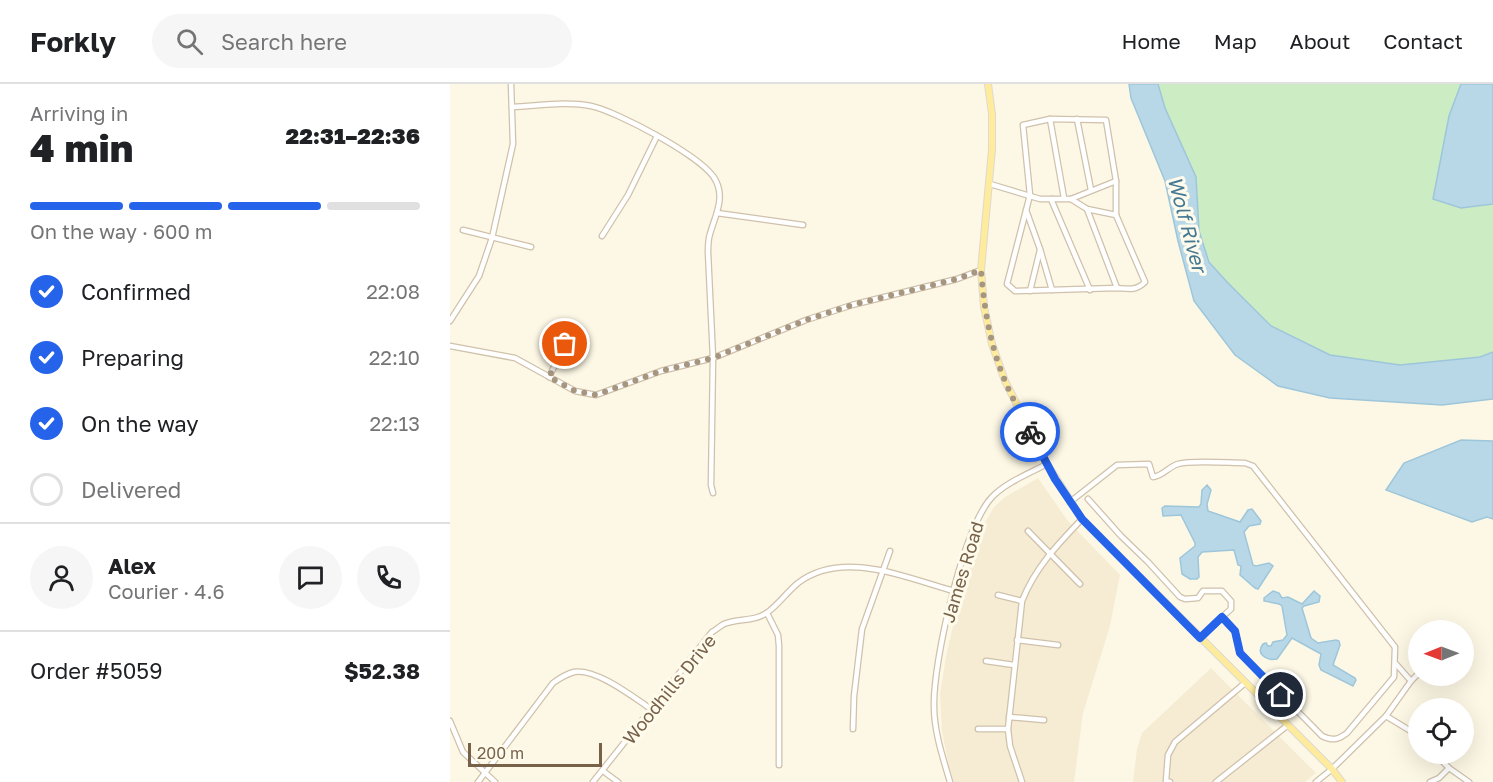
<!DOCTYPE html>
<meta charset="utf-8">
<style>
body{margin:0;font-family:"Golos Text",sans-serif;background:#f6f6f6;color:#202124;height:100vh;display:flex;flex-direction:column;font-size:22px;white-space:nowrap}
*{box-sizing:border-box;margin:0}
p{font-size:20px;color:#757577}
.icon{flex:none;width:33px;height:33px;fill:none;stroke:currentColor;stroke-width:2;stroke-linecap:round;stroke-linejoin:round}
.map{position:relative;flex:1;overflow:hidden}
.sheet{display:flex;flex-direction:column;background:#fff;width:450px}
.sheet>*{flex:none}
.needle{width:39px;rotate:269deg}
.buttons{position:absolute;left:958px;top:536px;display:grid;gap:12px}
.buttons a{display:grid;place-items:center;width:66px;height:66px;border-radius:50%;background:#fff;box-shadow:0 6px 24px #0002;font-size:30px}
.scale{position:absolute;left:18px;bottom:15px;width:134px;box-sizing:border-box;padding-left:6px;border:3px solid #776249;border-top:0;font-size:16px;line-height:21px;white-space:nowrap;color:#776249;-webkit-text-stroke:4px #fffbec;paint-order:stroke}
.pin{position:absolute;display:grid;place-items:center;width:51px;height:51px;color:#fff;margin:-26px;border:3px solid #fff;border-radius:50%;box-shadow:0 2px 6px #0007}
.courier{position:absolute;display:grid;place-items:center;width:60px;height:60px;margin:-30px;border:4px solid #2563eb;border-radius:50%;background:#fff;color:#222;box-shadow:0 2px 8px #0007}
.head em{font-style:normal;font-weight:800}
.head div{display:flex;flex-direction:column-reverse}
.head{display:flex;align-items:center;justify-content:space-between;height:102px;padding:0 30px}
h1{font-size:39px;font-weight:800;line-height:45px}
.bar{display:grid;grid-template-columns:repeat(4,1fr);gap:9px 6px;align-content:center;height:72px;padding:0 30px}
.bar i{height:8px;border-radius:4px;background:#e0e0e0}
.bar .selected{background:#2563eb}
.bar p{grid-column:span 4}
.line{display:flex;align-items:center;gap:15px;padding:0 30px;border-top:2px solid #e0e0e0}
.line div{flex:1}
.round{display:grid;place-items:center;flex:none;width:63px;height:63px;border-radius:32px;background:#f6f6f6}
ol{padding:0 30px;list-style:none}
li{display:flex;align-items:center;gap:18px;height:66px}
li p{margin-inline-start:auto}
li .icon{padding:6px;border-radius:50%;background:#2563eb;color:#fff;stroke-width:4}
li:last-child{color:#757577}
li i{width:33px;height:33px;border:3px solid #e0e0e0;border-radius:50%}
header{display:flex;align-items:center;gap:36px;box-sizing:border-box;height:84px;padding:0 30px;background:#fff;border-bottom:2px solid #e0e0e0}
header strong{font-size:28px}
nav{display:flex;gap:33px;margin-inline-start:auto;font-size:21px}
.search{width:420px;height:54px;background:#f6f6f6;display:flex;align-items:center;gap:15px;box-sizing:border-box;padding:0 21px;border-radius:33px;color:#757577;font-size:22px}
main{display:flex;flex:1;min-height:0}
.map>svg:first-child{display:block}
.residential{fill:#f5ecd3}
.green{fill:#ccecc3}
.water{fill:#b8d8e8;stroke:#9ec6da;stroke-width:1.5}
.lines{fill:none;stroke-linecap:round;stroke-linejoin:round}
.minor-casing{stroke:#cfc1ab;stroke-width:7}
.major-casing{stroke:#ded9d3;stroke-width:8}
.minor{stroke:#fff;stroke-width:4.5}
.major{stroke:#feeb9b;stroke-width:6}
.done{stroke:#a69680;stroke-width:6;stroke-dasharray:0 10.8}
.route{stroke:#2563eb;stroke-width:8}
.labels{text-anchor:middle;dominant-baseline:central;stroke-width:6;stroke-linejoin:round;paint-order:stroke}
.street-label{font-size:18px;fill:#776249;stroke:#fffbec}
.water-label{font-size:20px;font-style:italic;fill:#447893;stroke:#fffbec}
</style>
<header>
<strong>Forkly</strong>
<div class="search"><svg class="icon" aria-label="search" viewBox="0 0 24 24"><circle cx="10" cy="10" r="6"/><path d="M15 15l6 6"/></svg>Search here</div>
<nav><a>Home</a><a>Map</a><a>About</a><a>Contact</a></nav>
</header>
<main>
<section class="sheet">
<div class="head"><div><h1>4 min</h1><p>Arriving in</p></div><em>22:31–22:36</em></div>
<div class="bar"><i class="selected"></i><i class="selected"></i><i class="selected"></i><i></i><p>On the way · 600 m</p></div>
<ol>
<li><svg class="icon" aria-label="check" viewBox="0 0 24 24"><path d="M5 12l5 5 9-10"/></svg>Confirmed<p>22:08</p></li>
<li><svg class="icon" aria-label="check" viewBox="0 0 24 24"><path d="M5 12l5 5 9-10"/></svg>Preparing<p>22:10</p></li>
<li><svg class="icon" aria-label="check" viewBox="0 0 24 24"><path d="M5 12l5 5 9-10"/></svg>On the way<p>22:13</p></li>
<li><i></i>Delivered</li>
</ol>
<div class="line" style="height:108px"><a class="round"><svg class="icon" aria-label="person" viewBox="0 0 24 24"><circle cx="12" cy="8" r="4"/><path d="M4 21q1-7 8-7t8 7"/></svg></a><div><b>Alex</b><p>Courier · 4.6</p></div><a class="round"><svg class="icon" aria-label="chat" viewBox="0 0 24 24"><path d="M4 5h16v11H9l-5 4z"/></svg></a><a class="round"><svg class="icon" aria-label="phone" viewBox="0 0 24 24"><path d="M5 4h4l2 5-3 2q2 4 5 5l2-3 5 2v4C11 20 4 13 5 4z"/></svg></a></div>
<div class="line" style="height:78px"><div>Order #5059</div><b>$52.38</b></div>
</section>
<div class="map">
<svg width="1043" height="698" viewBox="0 0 1043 698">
<rect width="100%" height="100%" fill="#fdf8e5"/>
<g class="residential">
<polygon points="588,394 618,437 670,491 660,542 633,629 624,698 504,698 499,683 492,647 490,610 497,567 514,498 534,440 544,423 555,413"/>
<polygon points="761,584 866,689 855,698 683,698 687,665 692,649"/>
</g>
<polygon class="green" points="708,0 1011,0 999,32 1011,124 1043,120 1043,268 1030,273 950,281 880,271 821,242 777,198 760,178 749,147 746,93 715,24"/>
<g class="water">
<polygon points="679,0 708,0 715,24 746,93 749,147 759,178 777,198 821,242 880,271 950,281 1030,273 1043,268 1043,315 992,321 880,314 828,302 785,271 744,217 728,157 715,97 681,14"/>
<polygon points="1011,0 1043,0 1043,120 1011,124 983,115 999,32"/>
<polygon points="1011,356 1043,357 1043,435 1037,433 1022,438 936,406 954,379"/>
<polygon points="757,401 761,406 757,420 758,427 790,438 798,426 802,425 811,437 810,440 799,442 794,448 803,481 806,482 819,479 823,482 808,505 805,504 790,491 791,482 788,481 784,466 752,468 748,473 749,493 747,495 740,495 732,490 730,474 745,462 745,459 731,431 713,432 712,424 715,422 749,423 751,420 752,406"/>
<path d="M823,507L829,509L832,514L838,513L852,520L864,507L870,512L869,518L854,522L852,524L861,554L868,559L886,556L889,557L890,561L883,581L905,594L906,596L903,602L871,586L869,581L871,570L842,554L827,575C817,577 805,570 813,560L816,559L818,562H821L823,558L833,556L837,551L832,522L829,520L814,517V514Z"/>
</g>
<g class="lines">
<defs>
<g id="minor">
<path d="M62,23C88,22 115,17 141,22C166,27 256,74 266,97C275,115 265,132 260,150C258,156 258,162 258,168L263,274L261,401L263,409"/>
<path d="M600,35L656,36L666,97V131L695,198C686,207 679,205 667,204L565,207L557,200L580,111L573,41Z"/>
<polyline points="600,35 614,114"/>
<polyline points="627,35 641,106"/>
<polyline points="540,100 590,115 621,115 666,97"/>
<polyline points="601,115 640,206"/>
<polyline points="621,115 637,125 666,131"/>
<polyline points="637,125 667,204"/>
<polyline points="576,126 590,165 602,206"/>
<polyline points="267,129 353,141"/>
<polyline points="13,146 81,163"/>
<polyline points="152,152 178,111 207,52"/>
<polyline points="580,207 590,166"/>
<polyline points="0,237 29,192 42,154 63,60 61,0"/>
<polyline points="0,262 65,274 125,307 146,311 211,287 263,274 356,236 402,221 507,195 531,186"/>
<polyline points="99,293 124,243"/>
<path d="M620,418L667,381L699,380L703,393C713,392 718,383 728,380C741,376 779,379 795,379L803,382L945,563L944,593L897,649C888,656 882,657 872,652L790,569L785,547L772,533L781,525V517L772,507H753L748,514L735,515L730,513L698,478L671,452L638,415"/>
<polyline points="578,447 630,500"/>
<polyline points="548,511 572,517"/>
<polyline points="317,529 328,551 329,562 329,681"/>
<polyline points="750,554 772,533"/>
<polyline points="567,556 608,561"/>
<polyline points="536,577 564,581"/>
<polyline points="946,580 961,597"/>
<polyline points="936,632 964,649 969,655"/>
<polyline points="559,633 594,636"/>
<polyline points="0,637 13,668 45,698"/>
<polyline points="403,645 404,612 412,545 440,467"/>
<polyline points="528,645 558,645"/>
<polyline points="984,669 999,684 1019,698"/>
<polyline points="153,687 168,698"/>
<path d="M28,698L103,599C110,594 116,590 124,588C146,584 183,613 201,625"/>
<path d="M143,698L262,548C266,546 270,542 274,540C288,534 305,538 318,528C329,520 337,508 348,499C393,465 456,494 504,507"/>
<path d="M500,698C493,674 484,648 484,622C483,578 513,444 542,413C557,398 578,390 597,380"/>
<path d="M572,698L560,662L558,645L572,517C585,484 607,461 632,435"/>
<polyline points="720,698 716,697 718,671 725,658 795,599"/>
<polyline points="766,698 838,641"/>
<polyline points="866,698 882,685 936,632 961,597 969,589"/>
<polyline points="980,698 989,694 999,684"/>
</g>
<polyline id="major" points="538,0 542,30 542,65 531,186 534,223 542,260 555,297 597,380 632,435 882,685 892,698"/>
</defs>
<use href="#minor" class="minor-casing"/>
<use href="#major" class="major-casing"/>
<use href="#minor" class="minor"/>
<use href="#major" class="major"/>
</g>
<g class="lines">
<path class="done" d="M115,260L99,293L125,307L146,311L211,287L263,274L356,236L402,221L507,195L531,186C534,224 540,261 555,297C562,314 572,331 580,348"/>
<polyline class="route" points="580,348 605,395 632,435 750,554 772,533 785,547 790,569 831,611"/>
</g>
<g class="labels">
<g class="street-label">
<text transform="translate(512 488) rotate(-73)">James Road</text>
<text transform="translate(219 605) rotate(-51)">Woodhills Drive</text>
</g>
<g class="water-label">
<text transform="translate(738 140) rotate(75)">Wolf River</text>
</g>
</g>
</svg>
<div class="buttons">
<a><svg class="needle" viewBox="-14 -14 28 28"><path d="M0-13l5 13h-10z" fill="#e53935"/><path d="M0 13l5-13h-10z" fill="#757577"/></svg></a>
<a><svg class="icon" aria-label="locate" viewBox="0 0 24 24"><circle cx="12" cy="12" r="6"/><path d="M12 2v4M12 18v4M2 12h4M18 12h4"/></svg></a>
</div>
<div class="scale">200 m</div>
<div class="pin" style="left:115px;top:260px;background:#ea580c"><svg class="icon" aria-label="bag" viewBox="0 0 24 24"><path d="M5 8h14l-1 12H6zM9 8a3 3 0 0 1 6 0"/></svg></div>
<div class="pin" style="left:831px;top:611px;background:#1f2937"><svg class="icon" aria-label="home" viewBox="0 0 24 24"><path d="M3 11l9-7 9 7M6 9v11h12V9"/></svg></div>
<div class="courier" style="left:580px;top:348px"><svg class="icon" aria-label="bike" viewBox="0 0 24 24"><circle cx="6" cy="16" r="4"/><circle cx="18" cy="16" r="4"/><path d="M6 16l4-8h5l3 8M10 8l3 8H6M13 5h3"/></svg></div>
</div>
</main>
